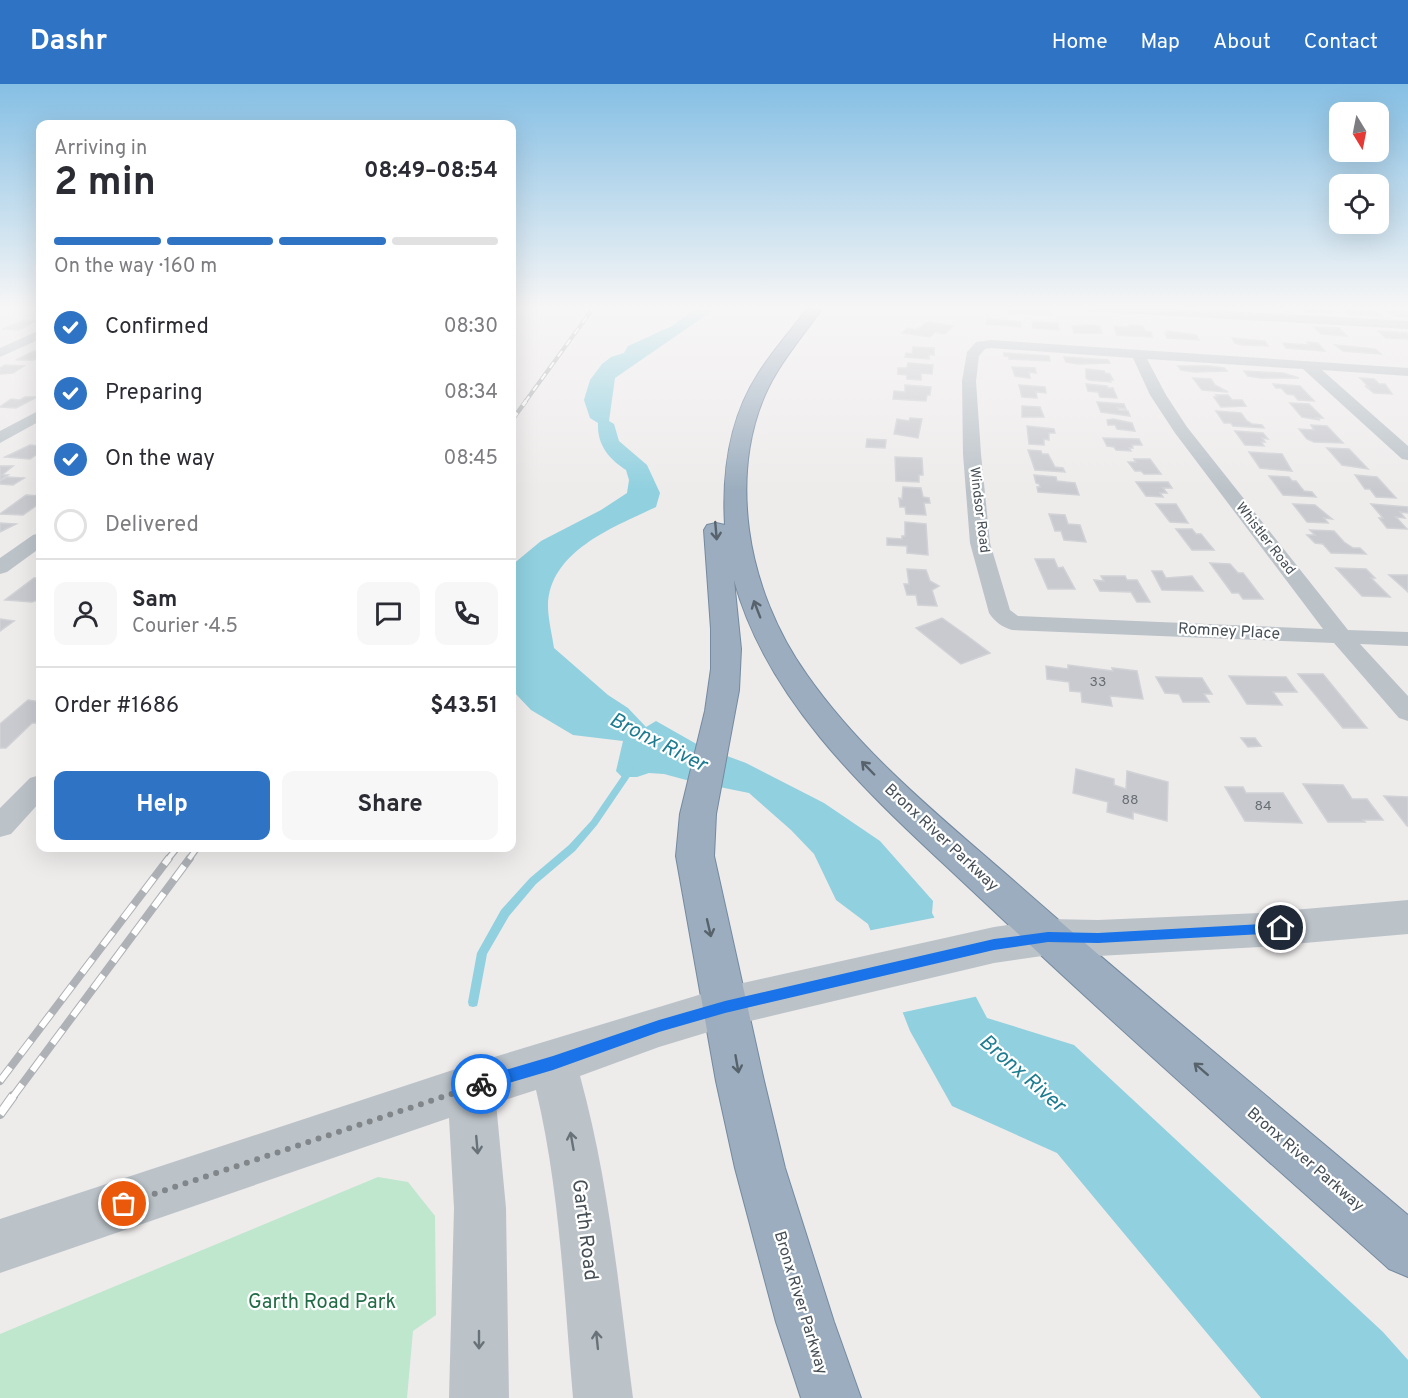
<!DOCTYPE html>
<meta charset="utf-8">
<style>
body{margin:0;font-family:Overpass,sans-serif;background:#f7f7f7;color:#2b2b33;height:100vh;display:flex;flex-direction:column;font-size:22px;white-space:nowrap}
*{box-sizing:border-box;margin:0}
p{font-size:20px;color:#7c7c81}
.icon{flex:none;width:33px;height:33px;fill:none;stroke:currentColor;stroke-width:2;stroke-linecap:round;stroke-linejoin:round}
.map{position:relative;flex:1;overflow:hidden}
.details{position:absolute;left:36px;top:36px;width:480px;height:732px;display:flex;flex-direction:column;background:#fff;border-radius:12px;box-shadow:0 6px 24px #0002}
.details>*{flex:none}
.needle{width:39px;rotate:170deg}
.controls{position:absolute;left:1329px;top:18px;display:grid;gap:12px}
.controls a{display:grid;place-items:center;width:60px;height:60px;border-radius:12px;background:#fff;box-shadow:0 6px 24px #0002;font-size:30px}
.pin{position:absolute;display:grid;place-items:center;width:51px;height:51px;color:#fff;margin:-26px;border:3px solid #fff;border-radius:50%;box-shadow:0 2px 6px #0007}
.courier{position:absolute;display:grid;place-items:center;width:60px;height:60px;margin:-30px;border:4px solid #1a73e8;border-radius:50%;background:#fff;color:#222;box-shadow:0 2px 8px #0007}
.headline em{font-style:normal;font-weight:700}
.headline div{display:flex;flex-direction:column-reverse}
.headline{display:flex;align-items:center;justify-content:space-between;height:102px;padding:0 18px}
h1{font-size:39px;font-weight:700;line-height:45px}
.bar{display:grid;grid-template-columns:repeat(4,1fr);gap:9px 6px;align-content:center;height:72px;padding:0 18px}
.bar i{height:8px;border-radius:4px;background:#e1e1e2}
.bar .current{background:#2f73c4}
.bar p{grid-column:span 4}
.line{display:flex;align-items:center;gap:15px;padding:0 18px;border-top:2px solid #e1e1e2}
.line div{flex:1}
.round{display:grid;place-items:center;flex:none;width:63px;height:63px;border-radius:12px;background:#f7f7f7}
ol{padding:0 18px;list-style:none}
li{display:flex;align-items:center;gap:18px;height:66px}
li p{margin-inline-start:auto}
li .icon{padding:6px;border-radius:50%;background:#2f73c4;color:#fff;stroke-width:4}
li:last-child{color:#7c7c81}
li i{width:33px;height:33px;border:3px solid #e1e1e2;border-radius:50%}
.primary-button{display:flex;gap:12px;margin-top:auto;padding:12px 18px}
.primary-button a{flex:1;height:69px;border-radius:12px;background:#2f73c4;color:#fff;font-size:24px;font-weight:700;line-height:69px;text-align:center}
.primary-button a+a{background:#f7f7f7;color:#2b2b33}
header{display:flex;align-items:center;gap:36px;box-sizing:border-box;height:84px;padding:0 30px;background:#2f73c4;color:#fff}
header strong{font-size:28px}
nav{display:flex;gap:33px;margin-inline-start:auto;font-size:21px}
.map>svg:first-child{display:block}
.green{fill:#bee7cd}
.water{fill:#90d0df}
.pier{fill:#eeebeb}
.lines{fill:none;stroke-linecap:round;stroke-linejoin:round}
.stream{fill:#90d0df;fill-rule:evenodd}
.building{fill:#c9cacf;stroke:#d0d2d6;stroke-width:1.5}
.trunk-casing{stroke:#748aa0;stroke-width:2}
.minor{fill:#bbc3c9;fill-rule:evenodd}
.tertiary{fill:#bbc3c9;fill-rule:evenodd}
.trunk{fill:#9badbe;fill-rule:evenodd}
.rail-far4-casing{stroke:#aeb1b5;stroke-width:4}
.rail-far3-casing{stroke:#aeb1b5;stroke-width:4.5}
.rail-far2-casing{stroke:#aeb1b5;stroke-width:7}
.rail-far1-casing{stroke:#aeb1b5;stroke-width:8}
.rail-casing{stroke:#aeb1b5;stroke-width:10}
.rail-far4{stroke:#fff;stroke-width:2;stroke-dasharray:7;stroke-linecap:butt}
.rail-far3{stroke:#fff;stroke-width:3;stroke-dasharray:9;stroke-linecap:butt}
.rail-far2{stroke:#fff;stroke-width:4.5;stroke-dasharray:14;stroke-linecap:butt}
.rail-far1{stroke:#fff;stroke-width:6;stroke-dasharray:17;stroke-linecap:butt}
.rail{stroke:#fff;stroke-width:8;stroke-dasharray:22;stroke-linecap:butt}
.oneway{stroke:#57626b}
.oneway2{stroke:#697278}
.route{fill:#1a73e8}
.done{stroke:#81868a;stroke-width:6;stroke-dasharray:0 10.8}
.labels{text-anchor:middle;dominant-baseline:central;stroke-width:4.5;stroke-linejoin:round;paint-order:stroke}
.far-street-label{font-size:14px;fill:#464f56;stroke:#fff}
.number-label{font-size:14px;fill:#676e74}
.street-label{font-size:16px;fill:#464f56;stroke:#fff}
.near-street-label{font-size:20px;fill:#464f56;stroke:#fff}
.near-park-label{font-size:20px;fill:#216c45;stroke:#fff}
.near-water-label{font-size:21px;font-style:italic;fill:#1d7c91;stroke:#fff}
</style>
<header>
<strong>Dashr</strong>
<nav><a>Home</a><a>Map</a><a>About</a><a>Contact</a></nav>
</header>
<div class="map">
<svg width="1408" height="1314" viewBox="0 0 1408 1314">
<rect width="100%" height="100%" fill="#eeebeb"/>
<polygon class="green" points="378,1093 408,1098 435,1132 436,1231 413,1247 407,1314 0,1314 0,1250"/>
<path class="water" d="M697,223H718L615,294L609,337L614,340L619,357L647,381L660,409L656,423C614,443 549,467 548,522C548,535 552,550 554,564L608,611L628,624L646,643L656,637L700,662L746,679L824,719L880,757L933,817L932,829L987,934L1074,961L1383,1248L1408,1276V1314H1261L1057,1069L952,1022L910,947L868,840L836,816L814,770L791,746L749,709L690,697L664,690L649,689L637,693H622L616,687L623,657L573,651L531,626L512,606V481L541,457L601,426L627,409L629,396L626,386C609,375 597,361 598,339L590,334L584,316L590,296L602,280L611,273L624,269L628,262L672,242Z"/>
<polygon class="pier" points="938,833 979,912 900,929 867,847"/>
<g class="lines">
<polygon class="stream" points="631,682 635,685 597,741 575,767 536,800 509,832 487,870 478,918 477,922 473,923 469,922 468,918 477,869 501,826 530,794 569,761 591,737 628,683"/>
</g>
<g class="building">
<polygon points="1258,223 1287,223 1291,227 1260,225"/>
<polygon points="1300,223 1330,223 1336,228 1305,227"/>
<polygon points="1341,224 1372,225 1381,232 1349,230"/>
<polygon points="1009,225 1049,227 1051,231 1010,229"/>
<polygon points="1386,226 1408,227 1408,233 1395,232"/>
<polygon points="987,235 1020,238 1021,243 986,240"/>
<polygon points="25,236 36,237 19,246 2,245"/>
<polygon points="928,238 953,242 945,250 935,248 930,253 902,249 907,244 916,246"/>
<polygon points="1032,238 1058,239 1059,246 1033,244"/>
<polygon points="1086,241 1100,242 1102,249 1074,249 1072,242"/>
<polygon points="1129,241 1143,242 1145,247 1151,248 1152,253 1117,251 1114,242 1130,243"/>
<polygon points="1314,243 1339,244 1347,252 1321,250"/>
<polygon points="1167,247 1196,251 1199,256 1167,254 1165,249 1168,250"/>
<polygon points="1378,247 1408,249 1408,255 1386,254"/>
<polygon points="1232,254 1265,257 1268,262 1243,261 1235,259"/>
<polygon points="1307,258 1318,259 1325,267 1286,264 1283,259 1309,261"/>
<polygon points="1335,261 1375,265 1381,270 1343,267"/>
<polygon points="913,263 934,264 934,271 929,270 929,275 905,273 906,269 912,270"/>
<polygon points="34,267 40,268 40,273 33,276 16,276"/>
<polygon points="1004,269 1049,272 1050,277 1009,275 1009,272 1004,272"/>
<polygon points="1064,273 1108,276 1110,279 1078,280 1066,278"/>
<polygon points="908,279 933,281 932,290 921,289 921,296 907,295 907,291 898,290 898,284 907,284"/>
<polygon points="5,281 24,282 13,289 0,290 0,284"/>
<polygon points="1178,282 1208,282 1224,284 1227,287 1195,288 1181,286"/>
<polygon points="1012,283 1035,284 1036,289 1029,288 1030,294 1015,292"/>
<polygon points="1086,285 1104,287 1105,289 1110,290 1113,296 1110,296 1111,298 1089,296 1086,294"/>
<polygon points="1244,287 1283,289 1299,294 1261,294 1248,292"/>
<polygon points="1193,294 1211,295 1215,301 1228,308 1202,306"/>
<polygon points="1360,294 1374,295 1379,300 1385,300 1392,310 1374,309 1365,302 1369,303"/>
<polygon points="1086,300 1107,302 1108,304 1113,304 1117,314 1100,313 1098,308 1088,307"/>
<polygon points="1273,300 1300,302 1314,317 1298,316 1294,311 1287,310 1281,304 1276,304"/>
<polygon points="905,301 931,303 930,311 927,311 926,317 893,315 894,307 905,308"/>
<polygon points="1019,301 1045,303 1046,309 1036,308 1037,314 1022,313"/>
<polygon points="1216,311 1228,311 1232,316 1242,316 1246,322 1221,323 1214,313 1218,313"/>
<polygon points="25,313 37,313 16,324 0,323 11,315 20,316"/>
<polygon points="1097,318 1124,320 1126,325 1118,324 1119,326 1128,327 1130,332 1101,328"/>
<polygon points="1290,319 1309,320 1323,334 1317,334 1320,336 1302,333"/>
<polygon points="1022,322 1040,323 1044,333 1022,333"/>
<polygon points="1216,327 1241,329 1247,337 1252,340 1262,341 1264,344 1233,342 1231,339 1224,339"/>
<polygon points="910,334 922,335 918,354 894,350 897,335 909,337"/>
<polygon points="1113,335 1132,339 1135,347 1117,345 1115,341 1108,341 1107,336"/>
<polygon points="1311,341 1327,342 1343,359 1314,358 1307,355 1299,345 1314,346"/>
<polygon points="1027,342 1054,345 1055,349 1049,349 1049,356 1044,355 1044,361 1029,360"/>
<polygon points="1235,347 1263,349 1268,355 1262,354 1265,358 1261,358 1264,362 1245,361"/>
<polygon points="1103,354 1139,355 1142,361 1132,361 1133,364 1129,364 1131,367 1116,366 1114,363 1107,362"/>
<polygon points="867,355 886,356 885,364 866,363"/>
<polygon points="30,361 40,362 40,368 30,375 5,373"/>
<polygon points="1327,364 1349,365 1368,385 1342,381"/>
<polygon points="1028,366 1041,367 1042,370 1048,370 1055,383 1063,384 1065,388 1035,386"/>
<polygon points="1249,368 1282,370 1292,387 1260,384"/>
<polygon points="895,373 922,374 923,391 919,391 919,398 896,397"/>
<polygon points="1134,375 1150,375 1161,390 1144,390 1141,387 1135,387 1128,378 1136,378"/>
<polygon points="0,382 13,382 2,391 8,391 0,396"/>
<polygon points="1034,391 1056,393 1057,397 1075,399 1079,411 1038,408 1037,403 1040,403 1039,400 1036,399"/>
<polygon points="1355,391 1377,393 1396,414 1376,413 1370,405 1365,405"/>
<polygon points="1269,392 1289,393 1292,397 1296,397 1304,407 1312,408 1316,413 1283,411"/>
<polygon points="7,393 24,394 13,401 0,400 0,397"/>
<polygon points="1136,398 1168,398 1172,404 1163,404 1167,409 1160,409 1163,413 1146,412"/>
<polygon points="903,403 921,404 923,413 929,414 930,419 924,419 926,431 906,430 905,423 900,423 899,414 902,415"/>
<polygon points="26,411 40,412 40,419 23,431 0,430"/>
<polygon points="1156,420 1176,420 1188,439 1170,438"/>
<polygon points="1293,420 1315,421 1332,435 1324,434 1328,439 1307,438"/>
<polygon points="1371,420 1408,423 1408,429 1400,428 1405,434 1396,433 1407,445 1387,444 1379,434 1383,434"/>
<polygon points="1049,430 1065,431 1068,440 1080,441 1086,458 1064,456 1061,447 1055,447"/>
<polygon points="905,438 926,440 928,471 907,469 907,462 887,461 887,454 902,455 902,452 905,452"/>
<polygon points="0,439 16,440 0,448"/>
<polygon points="1176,445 1192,445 1196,450 1201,450 1214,466 1192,466"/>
<polygon points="1310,446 1334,447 1344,458 1353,464 1360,464 1366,470 1331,469 1323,460 1315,459 1307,451 1315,451"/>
<polygon points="1035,475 1054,475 1058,484 1063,483 1075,505 1048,505"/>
<polygon points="1210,479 1230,480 1238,489 1243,489 1263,515 1243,515 1239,509 1232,509"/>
<polygon points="1336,484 1366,485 1375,494 1371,494 1390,513 1362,512"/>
<polygon points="907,485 926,486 930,497 939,502 932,506 937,522 918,521 916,511 907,511 904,500 909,500"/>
<polygon points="1152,487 1162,487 1166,494 1192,492 1203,507 1162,506"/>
<polygon points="1389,491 1408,491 1408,508"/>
<polygon points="1101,492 1125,492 1127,496 1137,496 1150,518 1137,518 1131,508 1100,507 1094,496 1104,497"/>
<polygon points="34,494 40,494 40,515 32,518 5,516"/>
<polygon points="942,534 966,551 990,569 961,580 916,544"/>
<polygon points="0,535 14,537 0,547"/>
<polygon points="1068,581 1113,587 1112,584 1137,587 1143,615 1110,612 1112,622 1082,618 1081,608 1070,607 1069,598 1047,595 1046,582 1068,585"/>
<polygon points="1298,590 1323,590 1367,644 1343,644"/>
<polygon points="1229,592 1286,593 1297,608 1273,608 1282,621 1247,620"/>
<polygon points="1156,593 1202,594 1212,610 1204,610 1209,618 1183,618 1179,610 1165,609"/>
<polygon points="28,616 40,618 40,635 36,639 32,639 6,664 0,664 0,640"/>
<polygon points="1241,654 1255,654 1261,662 1248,663"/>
<polygon points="1076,685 1114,695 1114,701 1126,705 1127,687 1168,698 1167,737 1133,728 1133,735 1107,728 1108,718 1073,709"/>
<polygon points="1303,700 1343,701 1352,715 1367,715 1383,736 1363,736 1365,738 1328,738"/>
<polygon points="1225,703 1243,703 1246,709 1283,709 1302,739 1245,737"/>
<polygon points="1384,712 1408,713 1408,742 1407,742"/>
</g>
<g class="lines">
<defs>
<path id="trunk" d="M808,223H823C808,245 791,265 777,288C748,335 742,392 749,446C756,498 777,549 807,591C866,675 947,738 1023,805C1149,916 1280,1022 1408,1131V1193L1389,1185C1274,1082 1158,980 1045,875C1012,844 979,813 947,783C860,702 766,613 734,496L741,565L739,606L716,730L714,772L764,997L785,1084L834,1238L861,1314H801L776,1238L735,1084L716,997L676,772L680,730L705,627L711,585V545L704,446L707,441L716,439L725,441C722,388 729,335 758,290C773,266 792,246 808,223Z"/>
</defs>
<use href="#trunk" class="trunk-casing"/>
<g class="minor">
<polygon points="1079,223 1158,223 1408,237 1408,245 1085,227"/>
<polygon points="40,246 40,255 0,273 0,264"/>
<path d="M991,256L1408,284V292L1322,286L1408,362V376L1402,375L1303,285L1147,275L1166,311L1187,343L1348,546L1408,548V562L1360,560L1408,612V637L1399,634L1334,559L1012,546C1002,543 995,538 989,529L970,459L963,370L962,297L967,268L976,258ZM991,264L1133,274L1150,311L1175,349L1323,545L1018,532L1010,526L990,459L981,370L976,297L979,272L985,265Z"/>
<polygon points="40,326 40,337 0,359 0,347"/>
<polygon points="40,449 40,464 7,488 0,490 0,474 33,451"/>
<polygon points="40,691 40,718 11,750 0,753 0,724 30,694"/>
</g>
<path class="tertiary" d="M1408,816V850L1260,863L1098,872L1049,871L994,879L725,943L659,963L580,992C609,1097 619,1205 633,1314H573C564,1211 560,1107 536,1006L496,1019L506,1124L509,1314H449L454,1124L449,1034L0,1189V1135L471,980L725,903L994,843L1049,835L1098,836L1260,829Z"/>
<use href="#trunk" class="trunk"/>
<defs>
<polyline id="rail-far4" points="525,318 594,223"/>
<polyline id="rail-far3" points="512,336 526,317"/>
<g id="rail-far2">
<polyline points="168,775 177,764"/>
<polyline points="189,775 197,764"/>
</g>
<g id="rail-far1">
<polyline points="0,997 169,774"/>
<polyline points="12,1014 190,774"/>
</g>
<polyline id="rail" points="0,1030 13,1012"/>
</defs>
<use href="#rail-far4" class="rail-far4-casing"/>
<use href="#rail-far3" class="rail-far3-casing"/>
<use href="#rail-far2" class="rail-far2-casing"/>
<use href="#rail-far1" class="rail-far1-casing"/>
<use href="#rail" class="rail-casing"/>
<use href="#rail-far4" class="rail-far4"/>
<use href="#rail-far3" class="rail-far3"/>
<use href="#rail-far2" class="rail-far2"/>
<use href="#rail-far1" class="rail-far1"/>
<use href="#rail" class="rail"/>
</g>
<defs><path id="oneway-shaft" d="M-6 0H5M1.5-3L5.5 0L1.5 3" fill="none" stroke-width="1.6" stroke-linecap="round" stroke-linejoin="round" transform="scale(1.5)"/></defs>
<g class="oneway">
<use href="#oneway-shaft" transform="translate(716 447) rotate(85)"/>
<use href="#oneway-shaft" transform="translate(757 525) rotate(-111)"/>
<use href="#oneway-shaft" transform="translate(868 684) rotate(-134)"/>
<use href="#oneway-shaft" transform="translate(709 844) rotate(77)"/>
<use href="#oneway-shaft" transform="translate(737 980) rotate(80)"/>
<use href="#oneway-shaft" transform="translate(1201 985) rotate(-139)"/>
</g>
<g class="oneway2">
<use href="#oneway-shaft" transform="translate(572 1057) rotate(-100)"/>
<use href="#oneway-shaft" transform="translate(477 1061) rotate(85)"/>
<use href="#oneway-shaft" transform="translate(479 1256) rotate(90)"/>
<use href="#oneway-shaft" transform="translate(597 1256) rotate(-96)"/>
</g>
<linearGradient id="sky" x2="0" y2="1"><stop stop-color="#85bfe4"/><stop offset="0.55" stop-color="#f7f6f6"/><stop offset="1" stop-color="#f7f6f6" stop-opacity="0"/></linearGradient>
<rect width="1408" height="407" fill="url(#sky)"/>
<polygon class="route" points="1281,839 1287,844 1281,849 1098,859 1048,858 994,866 725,929 659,948 553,986 481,1007 476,1005 474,1000 476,995 481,993 553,972 659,936 725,917 994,855 1048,848 1098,849"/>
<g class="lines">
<polyline class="done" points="124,1120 481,1000"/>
</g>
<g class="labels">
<g class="far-street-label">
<text transform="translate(979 426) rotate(83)">Windsor Road</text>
<text transform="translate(1265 455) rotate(52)">Whistler Road</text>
</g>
<g class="number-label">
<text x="1098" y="598">33</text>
<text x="1130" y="716">88</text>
<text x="1263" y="722">84</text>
</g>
<g class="street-label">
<text transform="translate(1229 548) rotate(3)">Romney Place</text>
<text transform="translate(941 754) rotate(43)">Bronx River Parkway</text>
<text transform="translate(1305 1076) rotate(41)">Bronx River Parkway</text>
<text transform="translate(800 1219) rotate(73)">Bronx River Parkway</text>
</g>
<g class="near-street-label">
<text transform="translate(584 1146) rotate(83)">Garth Road</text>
</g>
<g class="near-park-label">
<text x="322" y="1219">Garth Road Park</text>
</g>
<g class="near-water-label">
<text transform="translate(658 659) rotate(27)">Bronx River</text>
<text transform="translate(1022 990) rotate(41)">Bronx River</text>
</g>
</g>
</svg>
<div class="controls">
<a><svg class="needle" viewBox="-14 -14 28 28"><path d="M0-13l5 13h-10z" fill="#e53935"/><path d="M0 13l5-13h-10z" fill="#7c7c81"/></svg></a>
<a><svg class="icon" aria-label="locate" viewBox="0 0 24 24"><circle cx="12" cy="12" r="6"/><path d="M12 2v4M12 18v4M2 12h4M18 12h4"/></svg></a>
</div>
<div class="pin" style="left:124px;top:1120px;background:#ea580c"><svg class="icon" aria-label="bag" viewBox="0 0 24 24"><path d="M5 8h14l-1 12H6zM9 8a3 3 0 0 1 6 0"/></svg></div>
<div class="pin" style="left:1281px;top:844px;background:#1f2937"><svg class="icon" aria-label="home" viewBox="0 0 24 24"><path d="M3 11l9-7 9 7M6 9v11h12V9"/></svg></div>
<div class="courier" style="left:481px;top:1000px"><svg class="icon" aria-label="bike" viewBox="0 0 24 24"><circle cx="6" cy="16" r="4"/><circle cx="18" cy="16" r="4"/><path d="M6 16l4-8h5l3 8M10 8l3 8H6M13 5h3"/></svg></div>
<section class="details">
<div class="headline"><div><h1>2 min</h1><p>Arriving in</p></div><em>08:49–08:54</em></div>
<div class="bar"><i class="current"></i><i class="current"></i><i class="current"></i><i></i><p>On the way · 160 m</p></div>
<ol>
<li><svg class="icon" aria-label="check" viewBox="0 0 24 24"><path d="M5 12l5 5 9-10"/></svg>Confirmed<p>08:30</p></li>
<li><svg class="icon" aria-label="check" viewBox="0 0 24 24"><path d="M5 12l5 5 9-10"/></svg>Preparing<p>08:34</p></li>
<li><svg class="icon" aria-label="check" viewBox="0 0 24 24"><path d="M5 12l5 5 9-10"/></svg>On the way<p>08:45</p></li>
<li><i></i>Delivered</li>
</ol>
<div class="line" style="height:108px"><a class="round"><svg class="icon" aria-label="person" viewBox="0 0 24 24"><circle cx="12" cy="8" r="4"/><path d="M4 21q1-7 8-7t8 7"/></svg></a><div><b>Sam</b><p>Courier · 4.5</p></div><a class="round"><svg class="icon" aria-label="chat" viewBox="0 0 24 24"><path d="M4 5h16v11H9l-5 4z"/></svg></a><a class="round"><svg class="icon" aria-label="phone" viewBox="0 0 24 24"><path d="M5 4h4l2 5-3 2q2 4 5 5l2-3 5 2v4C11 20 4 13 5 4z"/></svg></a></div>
<div class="line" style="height:78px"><div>Order #1686</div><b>$43.51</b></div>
<div class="primary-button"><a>Help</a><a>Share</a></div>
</section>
</div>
